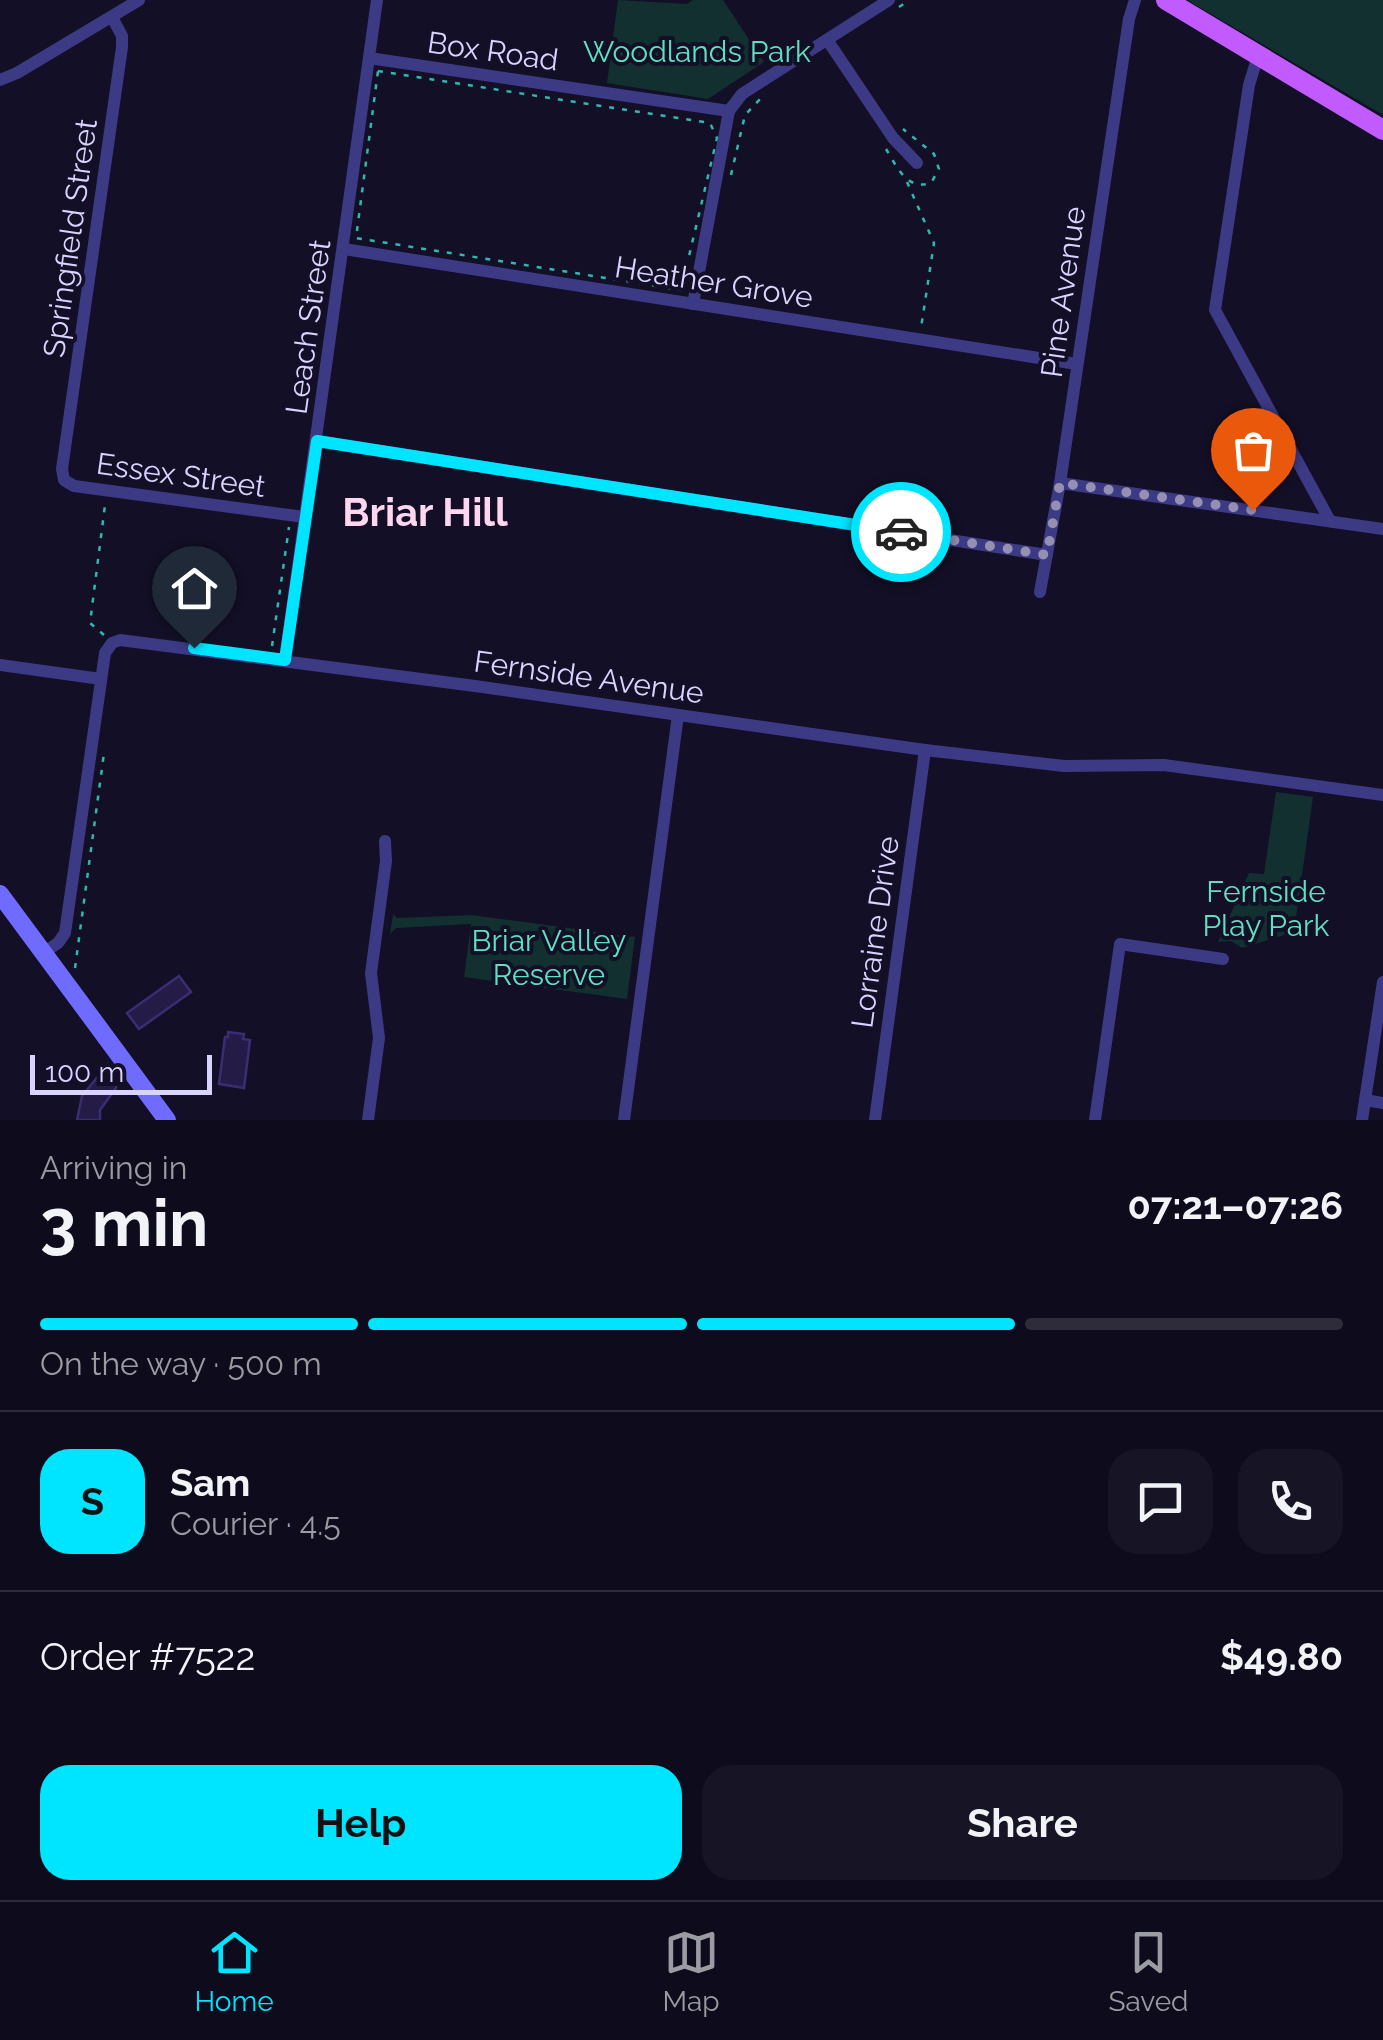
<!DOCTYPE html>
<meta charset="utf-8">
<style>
body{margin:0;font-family:Raleway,sans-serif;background:#171425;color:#f1f3f6;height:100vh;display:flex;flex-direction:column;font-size:38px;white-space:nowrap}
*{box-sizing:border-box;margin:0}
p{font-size:32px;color:#9b9ba3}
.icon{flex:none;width:55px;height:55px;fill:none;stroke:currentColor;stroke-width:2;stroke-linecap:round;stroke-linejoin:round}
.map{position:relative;height:1120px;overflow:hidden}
.side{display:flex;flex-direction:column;background:#0e0b1c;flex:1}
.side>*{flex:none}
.scale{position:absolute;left:30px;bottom:25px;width:182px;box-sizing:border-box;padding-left:10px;border:5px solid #d9d4ff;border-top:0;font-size:28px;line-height:35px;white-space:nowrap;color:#d9d4ff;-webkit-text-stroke:8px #130f26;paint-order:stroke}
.pin{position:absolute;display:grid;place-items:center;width:85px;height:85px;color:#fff;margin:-102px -42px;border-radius:50% 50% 50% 0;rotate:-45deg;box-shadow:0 0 10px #0007}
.pin .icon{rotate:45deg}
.courier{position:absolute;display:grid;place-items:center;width:100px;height:100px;margin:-50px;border:8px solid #00e5ff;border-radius:50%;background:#fff;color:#222;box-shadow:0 2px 12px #0007}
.headline em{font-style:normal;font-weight:700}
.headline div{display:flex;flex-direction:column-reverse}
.headline{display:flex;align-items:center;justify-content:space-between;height:170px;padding:0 40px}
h1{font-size:65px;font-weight:700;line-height:75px}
.bar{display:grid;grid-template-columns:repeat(4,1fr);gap:15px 10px;align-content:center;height:120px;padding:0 40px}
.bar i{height:12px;border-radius:8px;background:#2e2b3b}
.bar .active{background:#00e5ff}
.bar p{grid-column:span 4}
.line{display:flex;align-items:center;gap:25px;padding:0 40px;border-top:2px solid #2e2b3b}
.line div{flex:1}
.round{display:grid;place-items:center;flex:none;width:105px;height:105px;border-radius:30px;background:#171425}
.primary-button{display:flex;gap:20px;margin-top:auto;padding:20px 40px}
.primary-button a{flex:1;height:115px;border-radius:30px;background:#00e5ff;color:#111;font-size:40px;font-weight:700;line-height:115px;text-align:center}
.primary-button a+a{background:#171425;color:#f1f3f6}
.menu{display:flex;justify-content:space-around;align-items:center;height:140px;border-top:2px solid #2e2b3b;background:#0e0b1c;font-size:28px;color:#9b9ba3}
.menu a{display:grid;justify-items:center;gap:5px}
.menu .active{color:#00e5ff}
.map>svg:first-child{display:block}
.green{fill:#12302f}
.building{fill:#241b47;stroke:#3b2d73;stroke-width:2.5}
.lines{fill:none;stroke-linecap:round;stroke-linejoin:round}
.path{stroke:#2fb8b0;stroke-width:2.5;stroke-dasharray:5 8;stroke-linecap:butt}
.street{stroke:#3d3a85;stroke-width:12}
.secondary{stroke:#6f6bff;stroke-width:18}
.primary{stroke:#c25bff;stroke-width:20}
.done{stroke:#948fb3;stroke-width:10;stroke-dasharray:0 18}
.route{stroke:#00e5ff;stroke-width:12}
.labels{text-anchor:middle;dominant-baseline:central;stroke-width:8;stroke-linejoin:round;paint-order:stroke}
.street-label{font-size:30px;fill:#d9d4ff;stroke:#130f26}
.park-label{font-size:30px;fill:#5fe0c0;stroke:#130f26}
.district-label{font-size:40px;font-weight:bold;fill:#ffd6f0;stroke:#130f26}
</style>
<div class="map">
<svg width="1383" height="1120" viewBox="0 0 1383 1120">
<rect width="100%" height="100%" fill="#130f26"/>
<g class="green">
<polygon points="618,0 687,4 693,0 723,0 764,62 708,99 607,83"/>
<polygon points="1187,0 1383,0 1383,115 1199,7"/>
<polygon points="1276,792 1313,797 1294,932 1242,948 1231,941 1218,942 1249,873 1264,874"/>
<polygon points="393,914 397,918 472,915 635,937 627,999 464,977 471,924 396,928 390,934"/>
</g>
<g class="building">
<polygon points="179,976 191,992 139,1029 127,1013"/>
<polygon points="228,1032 244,1034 243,1039 250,1040 244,1088 219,1084 225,1037 228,1037"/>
<polygon points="108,1064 117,1076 116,1088 100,1110 100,1120 77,1120 82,1096"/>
</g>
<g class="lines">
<g class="path">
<polyline points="899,7 910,0"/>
<polygon points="378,71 710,123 717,138 681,290 356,238"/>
<path d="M886,149C897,167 907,191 931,183L939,169L934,154L903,129"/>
<polyline points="731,175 745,115 762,97"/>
<polyline points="907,182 934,243 921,328"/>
<polyline points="104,635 90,623 105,505"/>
<polyline points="272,646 289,527"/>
<polyline points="75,968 104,753"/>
</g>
<g class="street">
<polyline points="112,17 122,36 122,47 62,469 64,480 74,486 304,517"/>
<polyline points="828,41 893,138 917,163"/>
<polyline points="1258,56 1249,85 1215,310 1330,521"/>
<polyline points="369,58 729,111"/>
<polyline points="0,80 17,73 139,0"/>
<polyline points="344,249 1077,364"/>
<polyline points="693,304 729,111 742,94 889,0"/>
<polyline points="317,441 1047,555"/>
<polyline points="1060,483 1383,529"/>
<polyline points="1040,592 1060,483 1129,19 1135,0"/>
<polyline points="285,660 377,0"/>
<polyline points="0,665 101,679"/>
<polyline points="43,953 58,943 65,933 105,653 112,643 120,640 475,686 925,750 1064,766 1164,765 1383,795"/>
<polyline points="1365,1100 1383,1103"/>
<polyline points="368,1120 379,1038 371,973 386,861 385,841"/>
<polyline points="624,1120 678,715"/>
<polyline points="875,1120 925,750"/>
<polyline points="1095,1120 1120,944 1223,959"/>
<polyline points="1362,1120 1383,982"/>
</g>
<polyline class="secondary" points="0,894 167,1120"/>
<polyline class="primary" points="1166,0 1383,130"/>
</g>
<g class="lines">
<polyline class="done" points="901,532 1047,555 1060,483 1253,510"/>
<polyline class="route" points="194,648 285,660 317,441 901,532"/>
</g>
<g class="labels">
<g class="street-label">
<text transform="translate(493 51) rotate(8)">Box Road</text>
<text transform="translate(70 238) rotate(-82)">Springfield Street</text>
<text transform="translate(714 282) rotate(9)">Heather Grove</text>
<text transform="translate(1063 292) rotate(-82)">Pine Avenue</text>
<text transform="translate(308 327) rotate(-82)">Leach Street</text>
<text transform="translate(181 475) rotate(8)">Essex Street</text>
<text transform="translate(589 677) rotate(8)">Fernside Avenue</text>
<text transform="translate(875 932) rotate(-82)">Lorraine Drive</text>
</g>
<g class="park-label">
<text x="697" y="51">Woodlands Park</text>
<text x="1266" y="891">Fernside<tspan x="1266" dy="34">Play Park</tspan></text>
<text x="549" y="940">Briar Valley<tspan x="549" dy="34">Reserve</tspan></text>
</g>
<g class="district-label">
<text x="425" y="511">Briar Hill</text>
</g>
</g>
</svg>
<div class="scale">100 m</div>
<div class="pin" style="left:1253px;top:510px;background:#ea580c"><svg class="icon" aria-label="bag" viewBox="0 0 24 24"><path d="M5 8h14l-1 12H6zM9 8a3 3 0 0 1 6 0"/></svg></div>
<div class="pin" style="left:194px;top:648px;background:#1f2937"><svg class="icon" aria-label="home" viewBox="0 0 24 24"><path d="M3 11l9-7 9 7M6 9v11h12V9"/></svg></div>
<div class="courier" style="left:901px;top:532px"><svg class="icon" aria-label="car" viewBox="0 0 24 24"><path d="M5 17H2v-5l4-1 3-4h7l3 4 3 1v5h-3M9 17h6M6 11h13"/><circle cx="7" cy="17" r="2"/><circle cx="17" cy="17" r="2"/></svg></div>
</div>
<section class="side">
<div class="headline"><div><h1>3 min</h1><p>Arriving in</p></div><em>07:21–07:26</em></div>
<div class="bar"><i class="active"></i><i class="active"></i><i class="active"></i><i></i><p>On the way · 500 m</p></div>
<div class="line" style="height:180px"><b class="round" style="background:#00e5ff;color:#111">S</b><div><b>Sam</b><p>Courier · 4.5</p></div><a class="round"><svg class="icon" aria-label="chat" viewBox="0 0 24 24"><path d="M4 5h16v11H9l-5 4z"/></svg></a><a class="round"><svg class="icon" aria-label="phone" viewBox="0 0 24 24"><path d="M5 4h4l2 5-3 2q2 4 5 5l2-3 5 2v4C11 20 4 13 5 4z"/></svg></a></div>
<div class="line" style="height:130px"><div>Order #7522</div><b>$49.80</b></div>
<div class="primary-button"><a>Help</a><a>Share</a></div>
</section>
<nav class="menu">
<a class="active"><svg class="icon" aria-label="home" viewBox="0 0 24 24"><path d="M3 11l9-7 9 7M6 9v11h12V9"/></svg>Home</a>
<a><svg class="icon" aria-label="map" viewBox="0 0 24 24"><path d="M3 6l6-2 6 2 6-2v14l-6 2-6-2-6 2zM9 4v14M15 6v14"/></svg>Map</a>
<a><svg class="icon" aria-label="saved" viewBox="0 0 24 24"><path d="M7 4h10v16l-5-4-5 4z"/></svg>Saved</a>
</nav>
